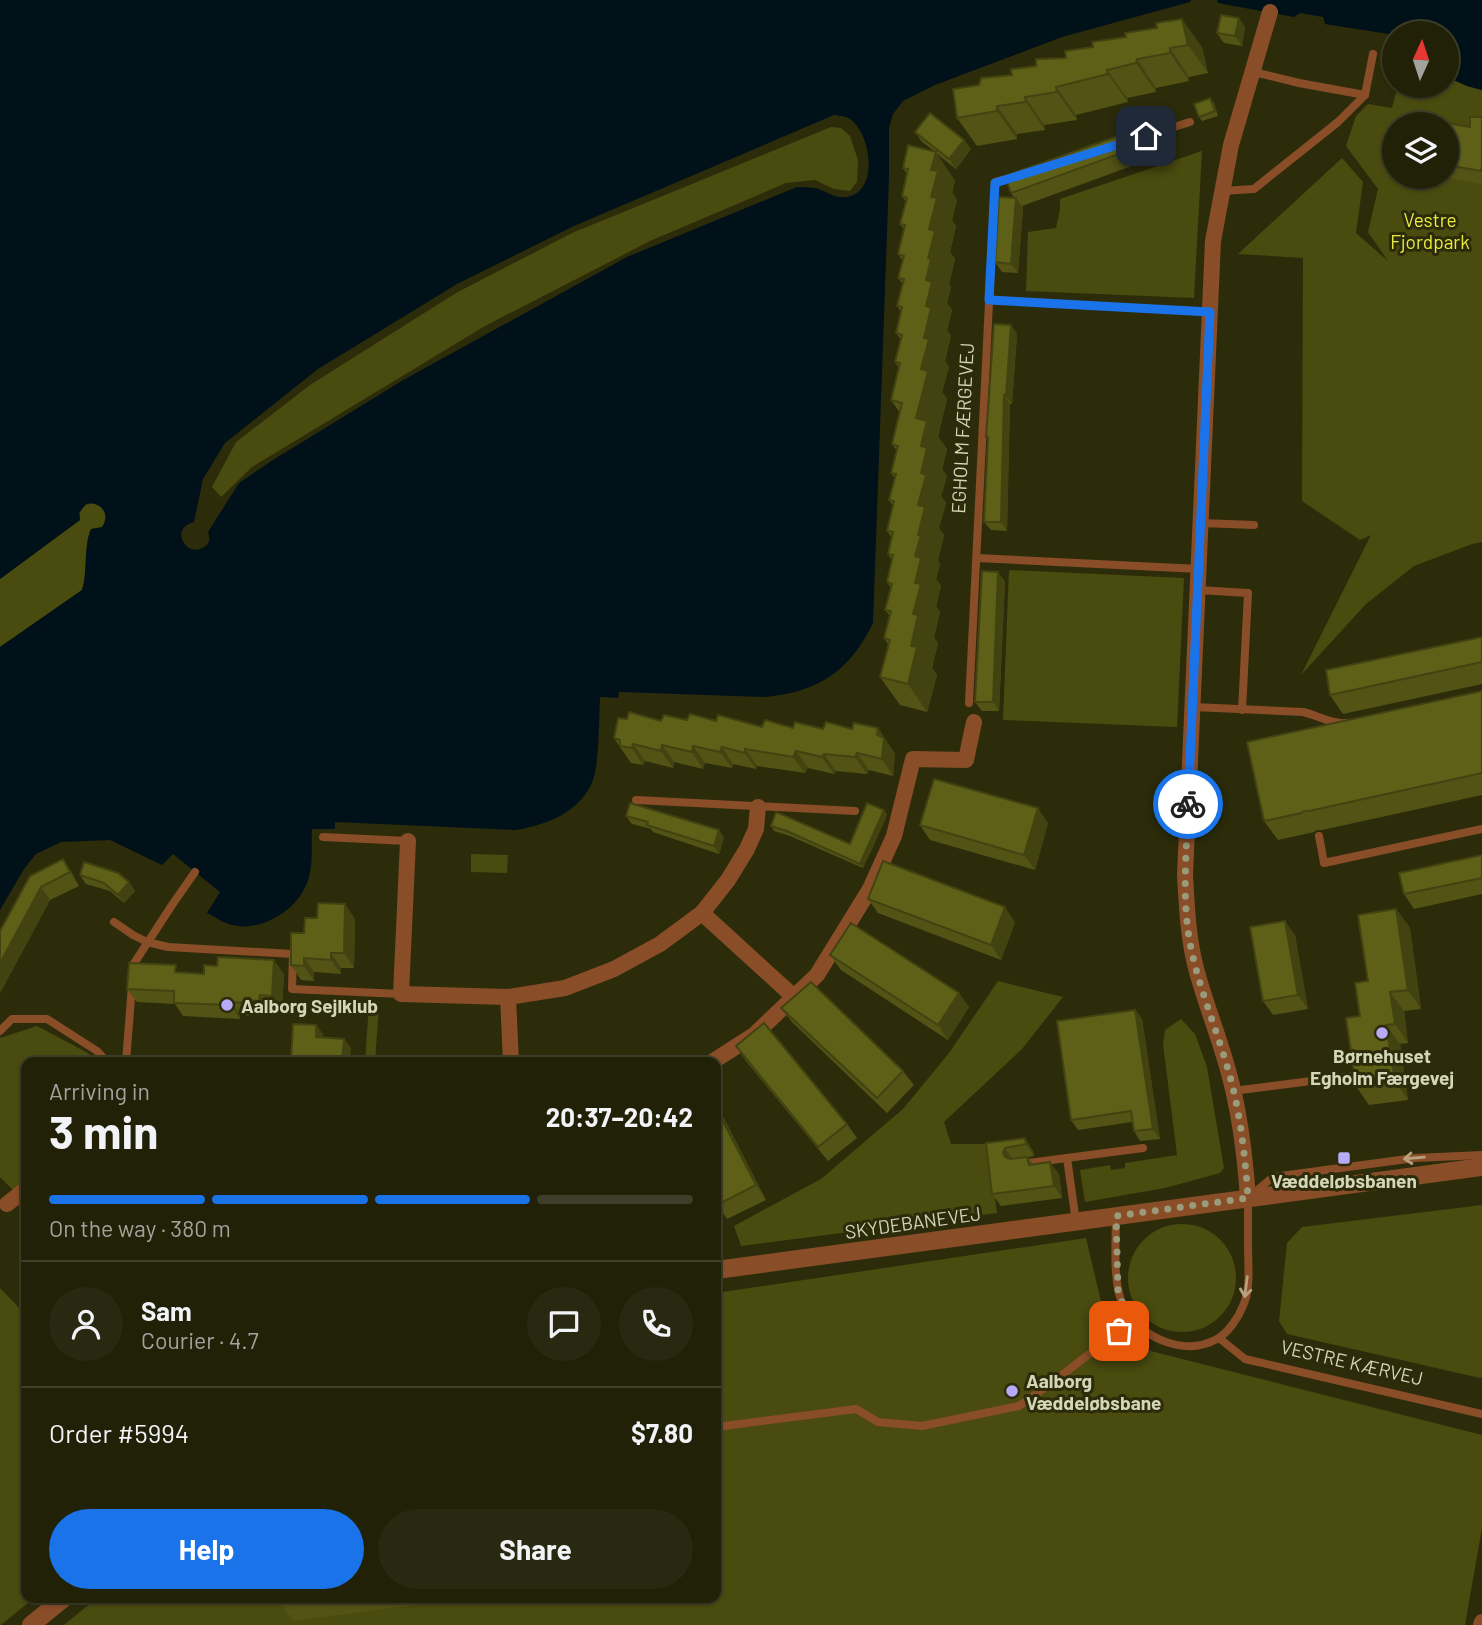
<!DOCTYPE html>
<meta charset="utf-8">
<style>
body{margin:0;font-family:Barlow,sans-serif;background:#292912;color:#f1f3f6;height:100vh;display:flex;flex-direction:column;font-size:26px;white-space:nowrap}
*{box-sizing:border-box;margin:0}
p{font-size:23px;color:#a2a39c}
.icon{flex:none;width:38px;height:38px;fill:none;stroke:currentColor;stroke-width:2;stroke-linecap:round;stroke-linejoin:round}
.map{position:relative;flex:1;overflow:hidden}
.panel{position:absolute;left:21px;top:1057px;width:700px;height:546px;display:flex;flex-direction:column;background:#212108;border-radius:14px;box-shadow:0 2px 5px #0004,0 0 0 2px #3e3e29}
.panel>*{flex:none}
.needle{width:46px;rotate:3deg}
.fabs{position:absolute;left:1382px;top:21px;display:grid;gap:14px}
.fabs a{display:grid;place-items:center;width:77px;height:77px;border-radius:50%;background:#212108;box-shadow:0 2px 5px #0004,0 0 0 2px #3e3e29;font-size:35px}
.pin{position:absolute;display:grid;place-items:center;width:60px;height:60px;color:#fff;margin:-30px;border-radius:14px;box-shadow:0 4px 10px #0006}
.courier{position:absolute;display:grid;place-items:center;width:70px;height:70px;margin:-35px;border:5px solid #1a73e8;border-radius:50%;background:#fff;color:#222;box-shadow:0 2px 9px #0007}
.head em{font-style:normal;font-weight:700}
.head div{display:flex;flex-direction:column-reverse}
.head{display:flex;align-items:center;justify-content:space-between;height:119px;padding:0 28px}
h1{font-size:46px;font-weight:700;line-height:52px}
.bar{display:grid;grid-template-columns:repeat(4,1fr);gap:10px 7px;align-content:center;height:84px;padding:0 28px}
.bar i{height:9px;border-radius:5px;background:#3e3e29}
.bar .active{background:#1a73e8}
.bar p{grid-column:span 4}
.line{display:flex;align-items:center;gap:18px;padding:0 28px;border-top:2px solid #3e3e29}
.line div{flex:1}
.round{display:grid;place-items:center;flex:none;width:74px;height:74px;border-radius:37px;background:#292912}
.cta{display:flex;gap:14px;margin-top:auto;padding:14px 28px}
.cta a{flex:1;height:80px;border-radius:42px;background:#1a73e8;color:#fff;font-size:28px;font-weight:700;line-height:80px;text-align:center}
.cta a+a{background:#292912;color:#f1f3f6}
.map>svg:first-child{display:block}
.green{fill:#4a4b0f;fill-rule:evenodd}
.water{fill:#011119;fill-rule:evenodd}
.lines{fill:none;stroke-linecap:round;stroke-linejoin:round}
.service{stroke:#894d28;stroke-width:8}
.minor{stroke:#894d28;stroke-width:16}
.tertiary{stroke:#894d28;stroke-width:18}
.wall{fill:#525315}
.shaded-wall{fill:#424311}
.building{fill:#5f6018;stroke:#424311;stroke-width:2}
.oneway{stroke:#b6a07e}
.done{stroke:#999b7b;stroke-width:7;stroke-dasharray:0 12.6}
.route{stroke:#1a73e8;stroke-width:9}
.poi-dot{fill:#b7abf8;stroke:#2c2c0b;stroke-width:2.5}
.labels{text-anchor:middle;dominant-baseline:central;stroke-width:6;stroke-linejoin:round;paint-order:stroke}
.park-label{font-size:19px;fill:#e8eb3d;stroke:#2c2c0b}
.street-label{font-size:19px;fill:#d4d7b7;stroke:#2c2c0b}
.poi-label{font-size:19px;font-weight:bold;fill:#d4d7b7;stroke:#2c2c0b;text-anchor:start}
</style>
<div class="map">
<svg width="1482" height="1625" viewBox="0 0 1482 1625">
<rect width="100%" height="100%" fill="#2c2c0b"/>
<g class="green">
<path d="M1447,77L1467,86L1482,90V542L1472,544L1414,566L1366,604L1301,675L1371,535L1360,540L1302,501L1303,258L1238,254L1342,158L1363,182L1356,233L1388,261L1368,232L1378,189L1346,146L1356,116L1368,104L1392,108L1398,86H1447ZM1395,124H1447V177H1395Z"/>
<polygon points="831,127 841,128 850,136 858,160 857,182 850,191 834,189 815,180 786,183 650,241 485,326 252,467 221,497 212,487 236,442 310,385 456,293 572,233"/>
<polygon points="1202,151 1194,298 1026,291 1028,232 1056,228 1060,209 1060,199"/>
<path d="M93,503C102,506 112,516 103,526C99,530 92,533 88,537L85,580L82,590L0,647V579L80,520C79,510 82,505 93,503Z"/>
<polygon points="1009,570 1184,578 1177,727 1003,720"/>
<polygon points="471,854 508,855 507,873 471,872"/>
<polygon points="998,981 1063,997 1022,1049 944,1122 951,1144 987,1144 997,1213 741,1246 734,1226 821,1179 903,1109 949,1053"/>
<polygon points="369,1004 379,1006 375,1062 365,1062"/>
<polygon points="1181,1019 1195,1034 1207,1067 1224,1168 1220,1173 1165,1188 1085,1202 1080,1170 1110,1165 1111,1170 1125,1168 1125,1163 1177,1155 1163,1044 1165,1030"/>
<polygon points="37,1026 86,1052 100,1062 26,1062 26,1179 13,1190 0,1177 0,1038"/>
<polygon points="1482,1205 1482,1377 1480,1378 1287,1334 1279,1321 1287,1243 1302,1227"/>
<circle cx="1182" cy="1278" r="54"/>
<polygon points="1086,1238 1105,1318 1135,1347 1482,1435 1482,1528 1465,1625 64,1625 97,1598 716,1598 716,1293"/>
<polygon points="0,1288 26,1315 26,1598 34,1598 1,1625 0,1625"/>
</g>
<g class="water">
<path d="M0,0H1191L1190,2L1062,37L935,85L903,101L893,114L889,128V177L873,623C850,671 818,692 766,697L619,692L618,698L600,697C599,721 599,745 596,768C590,808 550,825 515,830L335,822V829H312C311,843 313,858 310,872C305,906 264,933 232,925C223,923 215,917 207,913L220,892L173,854L162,865L110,840L61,842L36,854L24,869L0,910V647L82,590C88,571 83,548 91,529L102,527C111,514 101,501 86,504L79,513L80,520L0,579ZM834,115C840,116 846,116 850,119C870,133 879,186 851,196C834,201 828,190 814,188C809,187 803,187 797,187L627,257L405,379L273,460L239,483L208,532C210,539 210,543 204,547C186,559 169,528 194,522L203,479L225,443L318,369L457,284L574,226Z"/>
<polygon points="1217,0 1482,0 1482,90 1467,86 1447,77 1447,33 1395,33 1395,35 1325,24 1323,17 1300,13 1294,17 1218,3"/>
</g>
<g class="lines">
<g class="service">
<polyline points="1254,72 1299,83 1365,95"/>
<polyline points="1132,140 1190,122"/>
<polyline points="1222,191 1254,189 1338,122 1365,95 1373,54"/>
<polyline points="989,300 1210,312"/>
<polyline points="1201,523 1254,525"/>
<polyline points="977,558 1199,569"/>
<polyline points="1198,590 1248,593 1242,710"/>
<polyline points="969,703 995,182 1016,176"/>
<path d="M1193,707L1303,712C1316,715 1335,725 1345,723"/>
<polyline points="636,800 855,811"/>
<polyline points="1319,836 1324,863 1482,829"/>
<polyline points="323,837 408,841"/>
<polyline points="114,922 133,935 147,942 168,947 293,954 292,989 401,994"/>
<polyline points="132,972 133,965 172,905 195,872"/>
<polyline points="0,1031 12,1019 47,1019 97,1051 107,1062"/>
<polyline points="126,1062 132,985"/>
<polyline points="1233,1091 1350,1076"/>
<polyline points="1067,1158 1076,1222"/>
<polyline points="1021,1164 1143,1148"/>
<path d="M1116,1216C1116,1241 1112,1286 1124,1307C1141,1338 1184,1357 1217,1339C1228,1333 1238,1318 1243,1306C1251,1288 1248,1266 1248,1247C1248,1231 1248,1214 1248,1198L1273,1177L1415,1158L1482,1155"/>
<polyline points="1219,1338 1245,1359 1482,1414"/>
<polyline points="716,1427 856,1409 878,1422 922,1426 1019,1406 1053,1382 1119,1331 1132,1319"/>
</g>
<g class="minor">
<polyline points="408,841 401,994 508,997 565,988 614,969 660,944 702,913 728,880 747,849 756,829 758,807"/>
<polyline points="702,913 794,997"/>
<polyline points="508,997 511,1062"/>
<polyline points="712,1062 754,1035 817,975 870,889 894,836 913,759 966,760 974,722"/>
<path d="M1248,1198C1245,1155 1240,1112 1228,1070C1219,1037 1206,1005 1197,972C1188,940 1187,908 1185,875L1213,241L1231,145L1270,12"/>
<polyline points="7,1204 26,1189"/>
<polyline points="1481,1625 1482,1622"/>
</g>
<g class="tertiary">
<polyline points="716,1270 1482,1167"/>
<polyline points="31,1625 64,1598"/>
</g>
</g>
<g class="wall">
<polygon points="1245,27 1242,46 1224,43 1217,33"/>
<polygon points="1125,33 1202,47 1208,73 1189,77 1189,81 1156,88 1156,92 1127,98 1128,102 1076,115 1077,120 1044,125 1045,130 1017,134 1017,139 977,146 957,118 979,85 1126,37"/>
<polygon points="1210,98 1214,103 1218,116 1202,121 1199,117"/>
<polygon points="1482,117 1482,184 1444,177 1447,177 1447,124 1470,127"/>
<polygon points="915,132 964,140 971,149 956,169 936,153 955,181 952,193 957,200 952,220 956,226 950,252 955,259 949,284 951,287 947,303 952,310 947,330 951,336 945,361 949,367 942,392 947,399 938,437 947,449 942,469 947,476 941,496 946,503 939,528 944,535 938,560 940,564 936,579 941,586 936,606 940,612 934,638 938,643 932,668 937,675 927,712 900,705 880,677 888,644 884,638 890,616 885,610 891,588 887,582 892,560 888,554 892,538 887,531 893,506 889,500 895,478 891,473 897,451 892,444 900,413 891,400 899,368 895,362 901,340 896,333 901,312 897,306 903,284 898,278 903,261 898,254 904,229 900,224 906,202 902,196 907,174 903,168 936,152 922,142"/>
<polygon points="1145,143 1151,159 1022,206 1023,208 1018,273 1002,272 995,262 1014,198 1011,193"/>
<polygon points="1011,325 1017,334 1012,404 1010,404 1007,531 991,530 984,522 988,440 986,437"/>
<polygon points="1005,581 999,711 982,711 975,702"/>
<polygon points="1482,637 1482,684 1343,714 1330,695"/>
<polygon points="1482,691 1482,795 1322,830 1317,830 1314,832 1278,840 1264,821"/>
<polygon points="687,720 716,721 762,727 793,728 852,729 878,728 895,754 893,776 869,770 867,774 836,771 834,774 808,768 805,773 757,766 756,769 733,764 732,768 705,763 703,769 674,762 673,768 645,761 643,765 631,763 614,738 661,721"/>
<polygon points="884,810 887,815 863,868 790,836 774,831 771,826 850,844"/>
<polygon points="626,816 719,830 724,838 719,854 653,832 651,829 632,824"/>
<polygon points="1048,823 1035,870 930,840 920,825"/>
<polygon points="1482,855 1482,894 1414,909 1404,894"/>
<polygon points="63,859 72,873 79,886 50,900 0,993 0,931"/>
<polygon points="80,875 129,882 135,891 124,903 110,891 86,884"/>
<polygon points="868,899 1015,922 1001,960 878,913"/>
<polygon points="1396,909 1410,928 1421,1009 1404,1011 1408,1043 1400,1044 1408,1100 1369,1105 1356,1086 1360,1016 1368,981"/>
<polygon points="355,919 354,968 341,968 341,974 314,972 314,981 301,980 291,965 304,933"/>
<polygon points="1295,935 1308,1009 1273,1015 1263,1001"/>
<polygon points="830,955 969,1007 948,1040 841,970"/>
<polygon points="181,973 284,974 282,1010 269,1009 269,1015 256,1014 256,1016 240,1015 240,1019 183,1016 175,1004 137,1002 127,989"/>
<polygon points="781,1008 903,1071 914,1085 887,1113 792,1022"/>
<polygon points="1135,1010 1142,1019 1160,1139 1140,1141 1134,1131 1132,1122 1078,1130 1071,1120"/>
<polygon points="736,1046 847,1124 857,1138 828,1161 746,1061"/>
<polygon points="716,1103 766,1200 727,1219 717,1205"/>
<polygon points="1025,1138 1033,1151 1034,1156 1028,1157 1033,1164 1059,1174 1062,1198 1001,1206 992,1194 986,1143"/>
<polygon points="279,1598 469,1598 293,1621 280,1602"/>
</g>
<g class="shaded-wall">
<polygon points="1239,18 1245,27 1242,46 1235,36"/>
<polygon points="1182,19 1202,47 1208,73 1188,45"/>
<polygon points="1170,48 1189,77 1189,81 1170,53"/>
<polygon points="1137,59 1156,88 1156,92 1136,63"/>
<polygon points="1107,70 1127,98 1128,102 1108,74"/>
<polygon points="1056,87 1076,115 1077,120 1057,92"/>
<polygon points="1025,97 1044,125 1045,130 1026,102"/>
<polygon points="997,106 1017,134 1017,139 997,111"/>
<polygon points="1135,130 1145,143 1151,159 1141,146"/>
<polygon points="964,140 971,149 956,169 949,159"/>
<polygon points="936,152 955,181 952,192 957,200 952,220 956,226 950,252 955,259 949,284 951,287 947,303 952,310 947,330 951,336 945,361 949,367 942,392 947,399 938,437 947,449 942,469 947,476 941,496 946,503 939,528 944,535 938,560 940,564 936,579 941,586 936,606 940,612 934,638 938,643 932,668 937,675 927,712 908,684 915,583 915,556 918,535 921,473 921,446 916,418 921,369 926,306 926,280 928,258 931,170"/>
<polygon points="1016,198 1023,208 1018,273 1011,264"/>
<polygon points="1011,325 1017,334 1012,404 1006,396"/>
<polygon points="1004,395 1010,404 1007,531 1001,522"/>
<polygon points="998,572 1005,581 999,711 993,702"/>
<polygon points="878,728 895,754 893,776 882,759 877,735"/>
<polygon points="633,744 645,761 643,765 632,748"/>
<polygon points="662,745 674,762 673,768 661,751"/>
<polygon points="693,746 705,763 703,769 692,752"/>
<polygon points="722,747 733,764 732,768 720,752"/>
<polygon points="745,749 757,766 756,769 745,753"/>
<polygon points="796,751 808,768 805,773 793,757"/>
<polygon points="857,753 869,770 867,774 855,757"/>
<polygon points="824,754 836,771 834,774 822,757"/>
<polygon points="1038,808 1048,823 1035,870 1024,855"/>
<polygon points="884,810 887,815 871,852 868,847"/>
<polygon points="719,830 724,838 719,854 714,846"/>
<polygon points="867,846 870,851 863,868 860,864"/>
<polygon points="63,859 72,873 79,886 70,872"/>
<polygon points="129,882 135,891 124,903 118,895"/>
<polygon points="41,887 50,900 0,993 0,963"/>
<polygon points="345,904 355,919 354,968 344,953"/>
<polygon points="1005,907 1015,922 1001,960 991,945"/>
<polygon points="1396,909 1410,928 1421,1009 1408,990"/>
<polygon points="1285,921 1295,935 1308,1009 1298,995"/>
<polygon points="331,953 341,968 341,974 331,960"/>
<polygon points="304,958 314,972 314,981 304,966"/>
<polygon points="274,960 284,974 282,1010 272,996"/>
<polygon points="1390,992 1404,1011 1408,1043 1395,1024"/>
<polygon points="959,993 969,1007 948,1040 938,1025"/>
<polygon points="260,995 269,1009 269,1015 259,1001"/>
<polygon points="246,1000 256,1014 256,1016 246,1003"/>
<polygon points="231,1002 240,1015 240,1019 231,1005"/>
<polygon points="1135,1010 1142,1019 1160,1139 1153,1129"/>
<polygon points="316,1025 323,1034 322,1047 316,1037"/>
<polygon points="1386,1025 1400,1044 1408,1100 1395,1081"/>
<polygon points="344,1039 351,1048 350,1062 342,1062"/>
<polygon points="716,1103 766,1200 756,1185 716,1108"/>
<polygon points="1025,1138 1033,1151 1034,1156 1026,1144"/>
<polygon points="1005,1148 1013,1160 1005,1157 1003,1153"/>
<polygon points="1050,1162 1059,1174 1062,1198 1054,1186"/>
</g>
<g class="building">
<polygon points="1221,15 1239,18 1235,36 1217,33"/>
<polygon points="1182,19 1188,45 1170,48 1170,53 1137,59 1136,63 1107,70 1108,74 1056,87 1057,92 1025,97 1026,102 997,106 997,111 957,118 953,89 979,85 981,78 1012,75 1011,69 1036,66 1036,59 1066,58 1065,51 1093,47 1092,42 1126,37 1125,33 1157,28 1156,23"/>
<polygon points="1210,98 1215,111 1199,117 1194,104"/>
<polygon points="930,113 964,140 949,159 915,132"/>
<polygon points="1470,117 1482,117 1482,166 1481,171 1447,165 1447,124 1436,124 1437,121 1470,127"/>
<polygon points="1135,130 1141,146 1011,193 1005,176"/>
<polygon points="908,145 936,152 931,170 938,171 931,197 937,198 929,229 935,231 928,258 931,259 926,280 932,282 926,306 931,308 924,338 929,339 921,369 928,371 916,418 927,421 921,446 927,448 921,473 926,475 918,505 925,507 918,535 921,535 915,556 921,558 915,583 921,584 913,614 918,615 911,646 917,647 908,684 880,677 890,640 884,638 891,611 885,610 892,584 887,582 893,555 888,554 893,532 887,531 894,501 889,500 896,474 891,473 898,446 892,444 902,403 891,400 900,363 895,362 902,335 896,333 902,307 897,306 904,279 898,278 904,256 898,254 905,225 900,224 907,198 902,196 908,169 903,168"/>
<polygon points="999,197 1016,198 1011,264 995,262"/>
<polygon points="994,324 1011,325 1006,396 1004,395 1001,522 984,522 988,437 986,437"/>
<polygon points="982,571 998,572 993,702 975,702"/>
<polygon points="1482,637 1482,662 1330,695 1326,670"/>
<polygon points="1482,691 1482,773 1309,811 1304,811 1301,813 1264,821 1247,742"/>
<polygon points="629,712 661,721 664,715 687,720 690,714 716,721 718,715 762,727 765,720 793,728 795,722 823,729 826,722 852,729 854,723 878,728 877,735 884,738 882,759 857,753 855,757 824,754 822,757 796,751 793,757 745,749 745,753 722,747 720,752 693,746 692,752 662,745 661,751 633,744 632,748 620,746 620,740 614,738 618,718 627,719"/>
<polygon points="934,779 1038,808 1024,855 920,825"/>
<polygon points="630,803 719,830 714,846 647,825 648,822 626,816"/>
<polygon points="867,803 884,810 860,864 787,831 771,826 776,812 850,844"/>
<polygon points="1482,855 1482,878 1404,894 1399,873"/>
<polygon points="63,859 70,872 41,887 0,963 0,931 30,876"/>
<polygon points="883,861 1005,907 991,945 868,899"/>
<polygon points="84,862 118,873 129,882 118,895 104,883 80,875"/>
<polygon points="318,903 345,904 344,953 331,953 331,960 304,958 304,966 291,965 291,933 304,933 305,918 317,918"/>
<polygon points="1396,909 1408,990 1390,992 1395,1024 1386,1025 1395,1081 1356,1086 1346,1018 1360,1016 1355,983 1368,981 1358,915"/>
<polygon points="1285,921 1298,995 1263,1001 1250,927"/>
<polygon points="851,923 959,993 938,1025 830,955"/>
<polygon points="218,957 274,960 272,996 260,995 259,1001 246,1000 246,1003 231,1002 231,1005 174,1003 174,991 127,989 129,963 176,965 175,972 204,974 204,965 217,966"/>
<polygon points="811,982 903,1071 877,1098 781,1008"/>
<polygon points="1135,1010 1153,1129 1134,1131 1131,1111 1071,1120 1057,1021"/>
<polygon points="764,1023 847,1124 818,1147 736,1046"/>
<polygon points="293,1024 316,1025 316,1037 344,1039 342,1062 291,1062"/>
<polygon points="716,1108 756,1185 717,1205 716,1202"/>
<polygon points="1025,1138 1026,1144 1005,1148 1003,1153 1005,1157 1010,1159 1027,1157 1029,1165 1050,1162 1054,1186 992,1194 986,1143"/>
<polygon points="279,1598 312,1598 280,1602"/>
</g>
<defs><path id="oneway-shaft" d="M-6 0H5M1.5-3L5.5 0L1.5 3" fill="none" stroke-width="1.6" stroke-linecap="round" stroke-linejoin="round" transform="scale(1.75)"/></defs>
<g class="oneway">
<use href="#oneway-shaft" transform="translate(1414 1158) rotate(175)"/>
<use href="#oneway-shaft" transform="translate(1246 1287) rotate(97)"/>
</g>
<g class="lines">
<path class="done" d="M1119,1331L1132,1319L1123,1305L1118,1290L1116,1216L1248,1198C1245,1154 1240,1109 1227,1066C1213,1018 1192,972 1187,922C1183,883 1187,843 1188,804"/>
<polyline class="route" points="1146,136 995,183 989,300 1210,312 1188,804"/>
</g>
<g class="poi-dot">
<circle cx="227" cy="1005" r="7"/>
<circle cx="1382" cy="1033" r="7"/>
<rect x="1337" y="1151" width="14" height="14" rx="3.5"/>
<circle cx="1012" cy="1391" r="7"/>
</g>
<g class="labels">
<g class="park-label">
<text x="1430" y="219">Vestre<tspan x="1430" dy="22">Fjordpark</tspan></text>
</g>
<g class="street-label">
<text transform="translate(962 428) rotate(-87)">EGHOLM FÆRGEVEJ</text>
<text transform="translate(913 1222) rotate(-8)">SKYDEBANEVEJ</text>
<text transform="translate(1352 1362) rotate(13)">VESTRE KÆRVEJ</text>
</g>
<g class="poi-label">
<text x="241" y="1005">Aalborg Sejlklub</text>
<text x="1382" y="1055" text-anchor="middle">Børnehuset<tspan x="1382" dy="22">Egholm Færgevej</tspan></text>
<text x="1344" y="1180" text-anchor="middle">Væddeløbsbanen</text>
<text x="1026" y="1380">Aalborg<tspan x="1026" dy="22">Væddeløbsbane</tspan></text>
</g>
</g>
</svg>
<div class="fabs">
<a><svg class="needle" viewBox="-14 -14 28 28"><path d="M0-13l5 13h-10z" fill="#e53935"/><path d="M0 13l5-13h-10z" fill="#a2a39c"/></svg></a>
<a><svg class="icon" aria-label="layers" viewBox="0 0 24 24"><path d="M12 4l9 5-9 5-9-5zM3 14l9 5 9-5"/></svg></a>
</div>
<div class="pin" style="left:1119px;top:1331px;background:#ea580c"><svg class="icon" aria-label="bag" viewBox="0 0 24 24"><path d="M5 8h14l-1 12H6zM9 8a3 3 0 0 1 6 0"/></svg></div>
<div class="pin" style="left:1146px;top:136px;background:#1f2937"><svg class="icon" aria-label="home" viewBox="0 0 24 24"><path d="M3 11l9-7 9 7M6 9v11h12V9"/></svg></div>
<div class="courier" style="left:1188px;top:804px"><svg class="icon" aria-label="bike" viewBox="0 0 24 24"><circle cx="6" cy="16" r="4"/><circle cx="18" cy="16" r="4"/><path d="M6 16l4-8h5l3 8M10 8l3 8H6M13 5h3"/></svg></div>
<section class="panel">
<div class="head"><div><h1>3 min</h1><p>Arriving in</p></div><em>20:37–20:42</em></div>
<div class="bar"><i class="active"></i><i class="active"></i><i class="active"></i><i></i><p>On the way · 380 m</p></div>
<div class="line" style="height:126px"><a class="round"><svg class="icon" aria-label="person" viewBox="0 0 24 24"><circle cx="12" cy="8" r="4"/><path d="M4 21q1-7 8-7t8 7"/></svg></a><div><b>Sam</b><p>Courier · 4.7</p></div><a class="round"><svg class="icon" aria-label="chat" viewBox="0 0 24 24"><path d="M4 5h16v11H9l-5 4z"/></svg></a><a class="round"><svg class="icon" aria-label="phone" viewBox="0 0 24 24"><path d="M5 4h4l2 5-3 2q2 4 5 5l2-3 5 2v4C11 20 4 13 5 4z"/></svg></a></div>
<div class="line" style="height:91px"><div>Order #5994</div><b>$7.80</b></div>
<div class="cta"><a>Help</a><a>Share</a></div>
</section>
</div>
